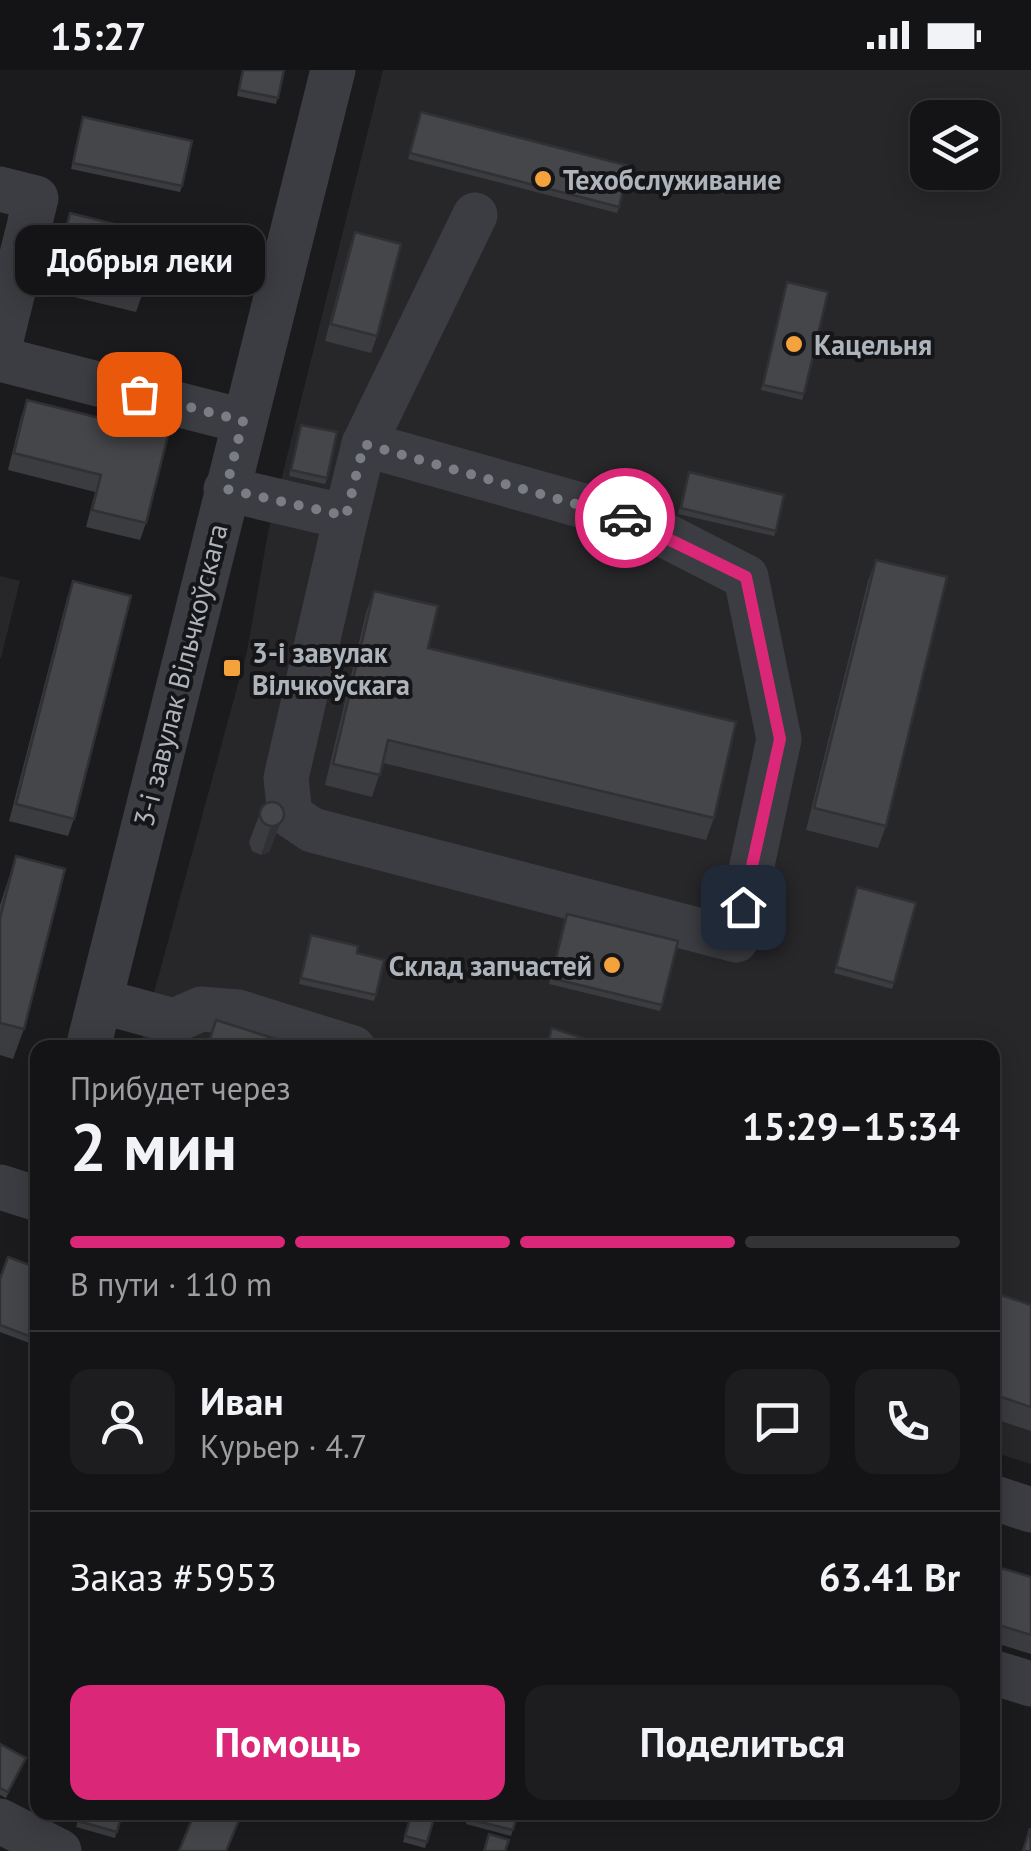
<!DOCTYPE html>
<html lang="ru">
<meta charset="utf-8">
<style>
body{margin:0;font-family:"PT Sans",sans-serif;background:#1d1d1f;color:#f1f3f6;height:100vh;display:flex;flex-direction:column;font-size:38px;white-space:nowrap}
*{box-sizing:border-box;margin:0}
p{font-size:32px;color:#9d9ea1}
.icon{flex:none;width:55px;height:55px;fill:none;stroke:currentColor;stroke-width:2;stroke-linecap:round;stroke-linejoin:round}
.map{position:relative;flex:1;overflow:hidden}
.side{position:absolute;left:30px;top:970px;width:970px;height:780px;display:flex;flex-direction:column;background:#141416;border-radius:20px;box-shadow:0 5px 25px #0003,0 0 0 2px #333335}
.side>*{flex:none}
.tools{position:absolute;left:910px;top:30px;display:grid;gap:20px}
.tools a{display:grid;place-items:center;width:90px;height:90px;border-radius:20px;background:#141416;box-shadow:0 5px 25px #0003,0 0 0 2px #333335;font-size:50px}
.pin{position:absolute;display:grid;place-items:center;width:85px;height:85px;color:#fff;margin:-42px;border-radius:20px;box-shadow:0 5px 15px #0006}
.courier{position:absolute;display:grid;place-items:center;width:100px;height:100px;margin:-50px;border:8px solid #db2777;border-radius:50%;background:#fff;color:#222;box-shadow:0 2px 12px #0007}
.bubble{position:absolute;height:70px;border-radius:20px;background:#141416;box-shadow:0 5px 25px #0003,0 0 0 2px #333335;font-size:32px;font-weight:700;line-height:70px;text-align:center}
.summary em{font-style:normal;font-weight:700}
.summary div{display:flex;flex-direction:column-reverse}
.summary{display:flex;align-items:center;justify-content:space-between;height:170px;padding:0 40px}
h1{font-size:65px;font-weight:700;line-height:75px}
.bar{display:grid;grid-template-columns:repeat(4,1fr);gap:15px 10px;align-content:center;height:120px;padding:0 40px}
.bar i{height:12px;border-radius:8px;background:#333335}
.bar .active{background:#db2777}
.bar p{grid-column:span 4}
.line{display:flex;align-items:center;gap:25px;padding:0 40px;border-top:2px solid #333335}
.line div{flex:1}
.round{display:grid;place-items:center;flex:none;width:105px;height:105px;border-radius:20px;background:#1d1d1f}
.action{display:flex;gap:20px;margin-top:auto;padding:20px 40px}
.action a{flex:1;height:115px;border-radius:20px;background:#db2777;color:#fff;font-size:40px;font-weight:700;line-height:115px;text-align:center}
.action a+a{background:#1d1d1f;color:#f1f3f6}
.status{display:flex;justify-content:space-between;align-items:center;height:70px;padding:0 50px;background:#141416;direction:ltr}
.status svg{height:28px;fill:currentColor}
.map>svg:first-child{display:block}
.built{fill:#27272a;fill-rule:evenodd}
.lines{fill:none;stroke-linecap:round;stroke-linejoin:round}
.minor{stroke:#3c3d42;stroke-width:45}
.wall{fill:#3b3c40}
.shaded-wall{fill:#303134}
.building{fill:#45464a;stroke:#303134;stroke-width:2.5}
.done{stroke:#7a7e84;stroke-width:10;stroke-dasharray:0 18}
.route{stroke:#db2777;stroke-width:12}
.poi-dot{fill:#f3a23c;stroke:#161618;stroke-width:4}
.labels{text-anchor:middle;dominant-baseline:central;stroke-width:8;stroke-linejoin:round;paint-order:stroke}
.poi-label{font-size:28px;font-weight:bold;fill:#adb4bc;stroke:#161618;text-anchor:start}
.street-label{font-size:28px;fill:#adb4bc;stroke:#161618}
</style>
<div class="status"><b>15:27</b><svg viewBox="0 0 49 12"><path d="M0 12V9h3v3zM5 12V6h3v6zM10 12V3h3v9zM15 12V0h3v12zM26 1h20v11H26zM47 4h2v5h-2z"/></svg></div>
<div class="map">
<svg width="1031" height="1781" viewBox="0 0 1031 1781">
<rect width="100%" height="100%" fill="#1b1b1d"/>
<g class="built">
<path d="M383,0H1031V1394L993,1382L992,978H139L247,581L268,463ZM928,48H982V102H928Z"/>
<polygon points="0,506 20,511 1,588 0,588"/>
</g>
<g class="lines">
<g class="minor">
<polyline points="0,119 36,128 0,274"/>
<polyline points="0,289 243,351"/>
<polyline points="226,419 346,447 364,374 475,145"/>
<polyline points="346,447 286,708 290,745 312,760 736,870 779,669 746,507 637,451 364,374"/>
<polyline points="100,931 174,951 201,939 238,942 353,978"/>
<polyline points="88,978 333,0"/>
<polyline points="0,1117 38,1129"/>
<polyline points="992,1427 1031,1440"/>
<polyline points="992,1602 1031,1614"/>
<polyline points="0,1751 59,1781"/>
</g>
</g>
<g class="wall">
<polygon points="242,0 284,0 276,34 237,26"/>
<polygon points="83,47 182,116 180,122 71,99"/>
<polygon points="419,48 619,137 617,143 408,89"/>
<polygon points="70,143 142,225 136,242 49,221 64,160"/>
<polygon points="355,162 377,266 371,283 325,271 349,179"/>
<polygon points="785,218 804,324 802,330 761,320"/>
<polygon points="27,330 146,453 140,470 86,457 95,422 8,400 21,347"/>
<polygon points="301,355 327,408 325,414 289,406"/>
<polygon points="687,408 776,461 774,466 678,444"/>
<polygon points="876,490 886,756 878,778 806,760 868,511"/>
<polygon points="73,511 74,749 68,766 9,751 67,528"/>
<polygon points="374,521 428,578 714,748 706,770 383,693 372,727 325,715 366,543"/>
<polygon points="260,743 284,744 269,782 261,785 252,781 249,772"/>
<polygon points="16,786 24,959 13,989 0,985 0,835"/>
<polygon points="855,823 894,913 892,919 834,903"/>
<polygon points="564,850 662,935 660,941 549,914"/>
<polygon points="309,871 357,883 376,925 374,931 299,914"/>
<polygon points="0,1209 38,1259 32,1274 0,1262"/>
<polygon points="992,1222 1031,1235 1031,1361 992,1348"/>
<polygon points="1031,1507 1031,1584 992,1572 992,1510"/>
<polygon points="0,1674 26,1688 6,1728 0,1725"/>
<polygon points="80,1742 122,1742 115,1768 76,1757"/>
<polygon points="411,1742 436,1742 425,1778 403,1772"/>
<polygon points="469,1742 518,1742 511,1766 466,1754"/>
</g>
<polygon class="shaded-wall" points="284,744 269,782 261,785 271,756"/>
<g class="building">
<polygon points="243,0 284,0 278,28 239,20"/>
<polygon points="421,42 629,96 619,137 410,83"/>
<polygon points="83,47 192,71 182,116 73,93"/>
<polygon points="70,143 157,165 142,225 55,204"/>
<polygon points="355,162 401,174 377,266 331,254"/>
<polygon points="787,212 828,222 804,324 763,315"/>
<polygon points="27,330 168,365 146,453 92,440 101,405 14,383"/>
<polygon points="301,355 337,362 327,408 291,400"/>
<polygon points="689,402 784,425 776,461 681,438"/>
<polygon points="876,490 947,507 886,756 814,738"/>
<polygon points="73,511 131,526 74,749 16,734"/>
<polygon points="374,521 438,536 428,578 736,652 714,748 388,670 380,705 333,694"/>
<circle cx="272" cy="744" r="12"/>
<polygon points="16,786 65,799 24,959 0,953 0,848"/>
<polygon points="857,817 916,833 894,913 836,897"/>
<polygon points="567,844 678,871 662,935 551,908"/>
<polygon points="311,865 358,876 357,883 384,890 376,925 301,908"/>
<polygon points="216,950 304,978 207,978"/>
<polygon points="552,958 598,973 597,978 546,978"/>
<polygon points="8,1187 38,1198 38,1259 34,1268 0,1255 0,1209"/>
<polygon points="992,1222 1031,1235 1031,1337 992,1324"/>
<polygon points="997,1497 1031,1507 1031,1565 992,1553 992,1512"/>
<polygon points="0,1674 26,1688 8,1722 0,1718"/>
<polygon points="80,1742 122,1742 117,1762 78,1751"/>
<polygon points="195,1742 242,1743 226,1781 179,1781"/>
<polygon points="412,1742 436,1742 427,1772 405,1766"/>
<polygon points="470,1742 518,1742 513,1760 468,1749"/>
<polygon points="1030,1758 1031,1781 1023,1781"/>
<polygon points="489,1764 509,1770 505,1781 484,1781"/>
</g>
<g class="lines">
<polyline class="done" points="139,324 243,351 226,419 346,446 364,374 625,448"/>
<polyline class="route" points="625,448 746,507 780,669 743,837"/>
</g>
<g class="poi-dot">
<circle cx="543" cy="109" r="10"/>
<circle cx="794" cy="274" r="10"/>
<rect x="222" y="588" width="20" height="20" rx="5"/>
<circle cx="612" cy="895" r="10"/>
</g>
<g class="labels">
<g class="poi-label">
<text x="563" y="109">Техобслуживание</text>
<text x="814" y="274">Кацельня</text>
<text x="252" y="582">3-і завулак<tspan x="252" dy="32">Вілчкоўскага</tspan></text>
<text x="592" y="895" text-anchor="end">Склад запчастей</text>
</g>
<g class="street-label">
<text transform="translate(180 605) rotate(-76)">3-і завулак Вільчкоўскага</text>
</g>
</g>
</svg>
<div class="tools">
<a><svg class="icon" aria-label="layers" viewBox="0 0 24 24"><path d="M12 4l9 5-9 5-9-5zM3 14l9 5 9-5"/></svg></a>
</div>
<div class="pin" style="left:139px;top:324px;background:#ea580c"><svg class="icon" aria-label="bag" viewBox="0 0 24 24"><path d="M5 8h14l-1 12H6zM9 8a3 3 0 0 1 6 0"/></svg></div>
<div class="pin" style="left:743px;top:837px;background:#1f2937"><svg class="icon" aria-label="home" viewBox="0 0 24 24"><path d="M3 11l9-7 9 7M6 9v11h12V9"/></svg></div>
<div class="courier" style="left:625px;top:448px"><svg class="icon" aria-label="car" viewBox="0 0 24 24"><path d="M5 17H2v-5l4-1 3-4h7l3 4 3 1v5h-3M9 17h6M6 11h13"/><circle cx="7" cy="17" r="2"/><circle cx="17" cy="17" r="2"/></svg></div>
<div class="bubble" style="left:15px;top:155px;width:250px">Добрыя леки</div>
<section class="side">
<div class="summary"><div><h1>2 мин</h1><p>Прибудет через</p></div><em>15:29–15:34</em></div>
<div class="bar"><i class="active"></i><i class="active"></i><i class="active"></i><i></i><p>В пути · 110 m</p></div>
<div class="line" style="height:180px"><a class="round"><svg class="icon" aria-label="person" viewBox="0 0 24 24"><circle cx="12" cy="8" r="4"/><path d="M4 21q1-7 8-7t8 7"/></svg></a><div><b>Иван</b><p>Курьер · 4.7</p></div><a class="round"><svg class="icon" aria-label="chat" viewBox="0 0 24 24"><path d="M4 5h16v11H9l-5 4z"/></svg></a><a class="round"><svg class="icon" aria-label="phone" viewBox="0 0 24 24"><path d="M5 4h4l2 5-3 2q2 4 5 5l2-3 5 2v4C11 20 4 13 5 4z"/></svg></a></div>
<div class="line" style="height:130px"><div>Заказ #5953</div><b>63.41 Br</b></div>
<div class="action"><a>Помощь</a><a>Поделиться</a></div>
</section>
</div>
